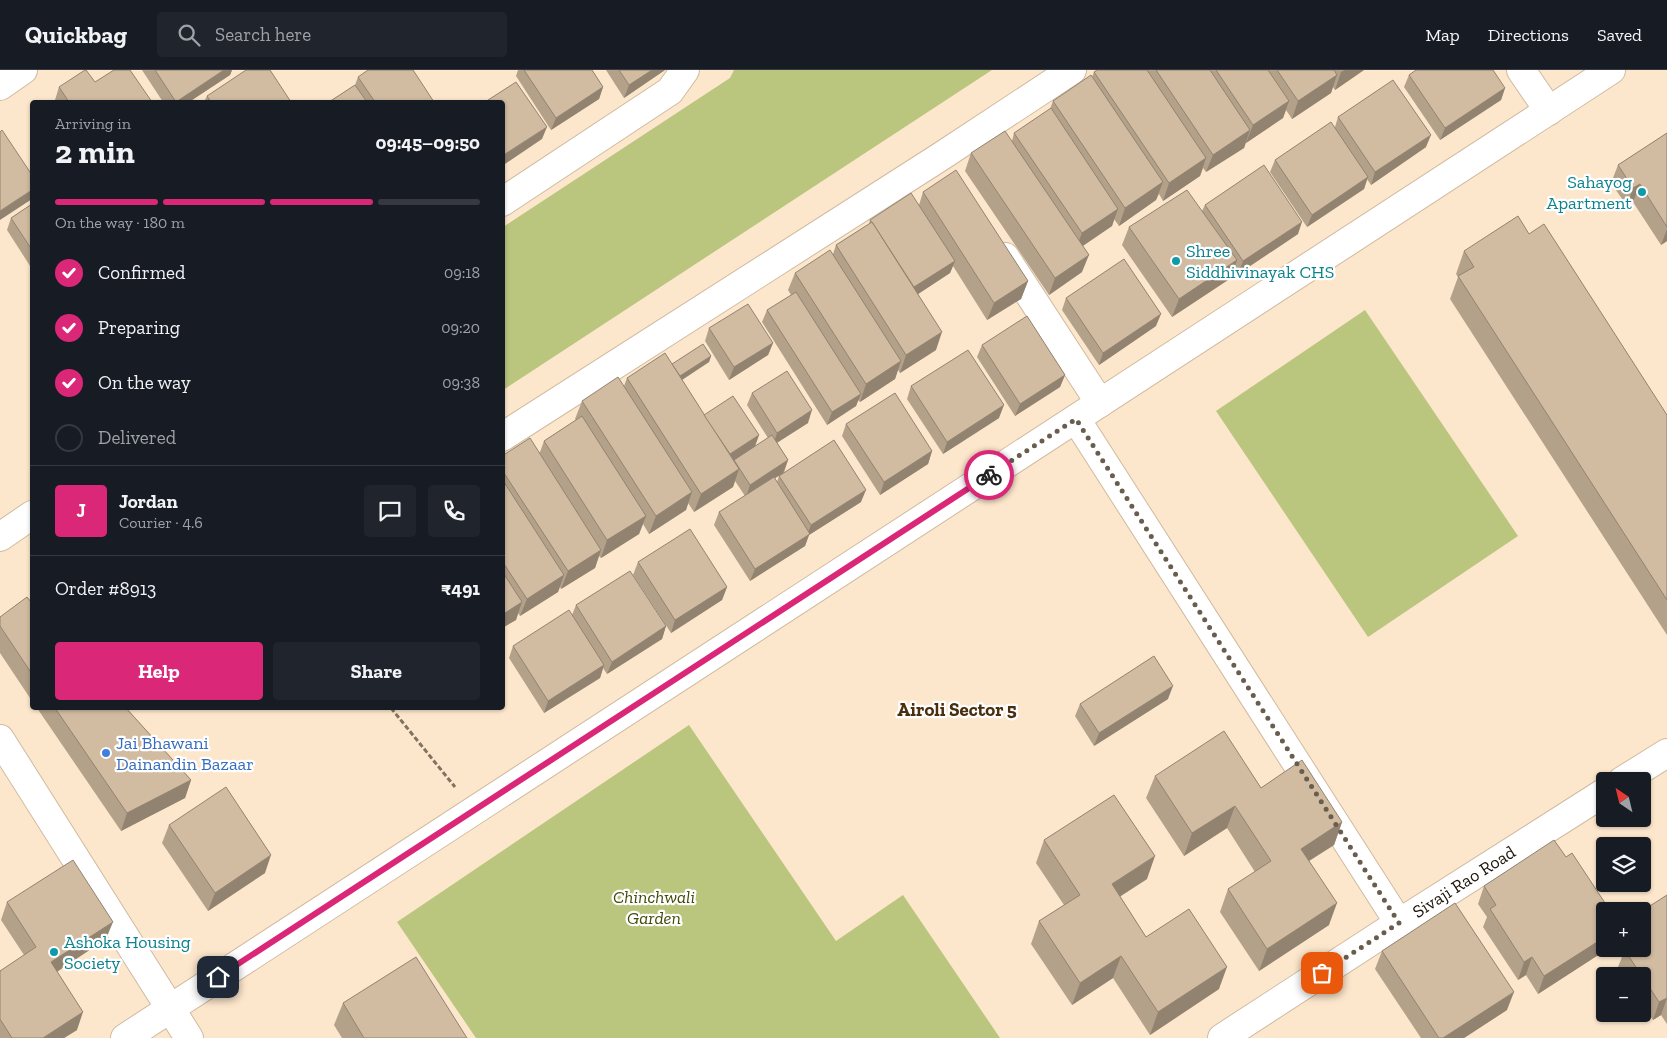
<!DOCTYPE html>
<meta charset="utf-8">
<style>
body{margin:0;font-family:"Zilla Slab",serif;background:#20242c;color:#f1f3f6;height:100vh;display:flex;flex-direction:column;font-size:19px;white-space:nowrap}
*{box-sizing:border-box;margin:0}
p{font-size:16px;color:#9ea1a6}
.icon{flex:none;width:28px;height:28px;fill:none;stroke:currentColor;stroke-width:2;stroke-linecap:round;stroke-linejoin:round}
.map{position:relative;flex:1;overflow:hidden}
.sheet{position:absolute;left:30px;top:30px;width:475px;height:610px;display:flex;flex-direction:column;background:#171b24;border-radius:5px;box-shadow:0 1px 4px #0004}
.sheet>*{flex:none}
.needle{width:32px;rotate:325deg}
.controls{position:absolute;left:1596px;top:702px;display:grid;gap:10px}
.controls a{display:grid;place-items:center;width:55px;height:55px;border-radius:5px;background:#171b24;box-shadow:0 1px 4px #0004;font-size:25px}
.pin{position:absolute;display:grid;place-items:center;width:42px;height:42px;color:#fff;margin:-21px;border-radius:10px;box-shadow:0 2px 8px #0006}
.courier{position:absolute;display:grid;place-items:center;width:50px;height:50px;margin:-25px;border:4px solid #db2777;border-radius:50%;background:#fff;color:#222;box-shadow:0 1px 6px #0007}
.summary em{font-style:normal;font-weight:800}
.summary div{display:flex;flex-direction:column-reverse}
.summary{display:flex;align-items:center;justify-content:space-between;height:85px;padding:0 25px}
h1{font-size:32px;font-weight:800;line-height:38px}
.bar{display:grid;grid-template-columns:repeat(4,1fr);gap:8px 5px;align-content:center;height:60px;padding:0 25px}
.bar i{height:6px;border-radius:4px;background:#363941}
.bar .selected{background:#db2777}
.bar p{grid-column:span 4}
.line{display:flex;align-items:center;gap:12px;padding:0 25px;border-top:1px solid #363941}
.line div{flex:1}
.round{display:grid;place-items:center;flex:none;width:52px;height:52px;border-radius:5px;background:#20242c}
ol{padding:0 25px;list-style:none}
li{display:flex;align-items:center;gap:15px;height:55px}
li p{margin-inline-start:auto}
li .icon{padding:5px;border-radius:50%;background:#db2777;color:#fff;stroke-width:4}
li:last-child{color:#9ea1a6}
li i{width:28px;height:28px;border:2px solid #363941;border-radius:50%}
.cta{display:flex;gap:10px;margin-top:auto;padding:10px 25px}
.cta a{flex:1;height:58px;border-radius:5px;background:#db2777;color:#fff;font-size:20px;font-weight:800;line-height:58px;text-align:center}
.cta a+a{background:#20242c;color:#f1f3f6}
header{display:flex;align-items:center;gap:30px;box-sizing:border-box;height:70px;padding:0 25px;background:#171b24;border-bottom:1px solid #363941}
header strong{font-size:24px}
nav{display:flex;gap:28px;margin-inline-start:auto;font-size:18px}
.search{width:350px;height:45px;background:#20242c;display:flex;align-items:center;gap:12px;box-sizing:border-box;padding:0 18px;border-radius:5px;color:#9ea1a6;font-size:19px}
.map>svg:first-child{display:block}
.green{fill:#bac57d}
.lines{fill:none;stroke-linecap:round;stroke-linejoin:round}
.street-casing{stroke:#cfbaa0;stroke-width:30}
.secondary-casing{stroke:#cfbaa0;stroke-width:30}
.path{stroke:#817361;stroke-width:3;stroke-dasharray:5 2.5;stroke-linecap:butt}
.street{stroke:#fff;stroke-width:28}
.secondary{stroke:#fff;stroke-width:28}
.wall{fill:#b4a18a;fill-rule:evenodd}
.shaded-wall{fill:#928371}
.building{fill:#d1bba1;stroke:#928371}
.done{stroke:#695d4d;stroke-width:5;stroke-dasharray:0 9}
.route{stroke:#db2777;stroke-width:6}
.culture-dot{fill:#0f9aa8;stroke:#fff;stroke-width:2}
.shop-dot{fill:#3f7fe0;stroke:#fff;stroke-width:2}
.labels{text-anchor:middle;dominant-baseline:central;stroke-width:4.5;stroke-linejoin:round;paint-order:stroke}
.culture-label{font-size:18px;fill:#0d838f;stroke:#fff;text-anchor:start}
.shop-label{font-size:18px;fill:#366cbe;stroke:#fff;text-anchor:start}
.street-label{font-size:18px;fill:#1a1309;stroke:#fff}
.park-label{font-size:18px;font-style:italic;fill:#434a08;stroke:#fff}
.neighbourhood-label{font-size:19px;font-weight:bold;fill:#4a2f0f;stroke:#fff}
</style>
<header>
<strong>Quickbag</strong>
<div class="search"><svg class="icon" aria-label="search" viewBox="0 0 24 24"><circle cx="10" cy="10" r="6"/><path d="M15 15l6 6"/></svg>Search here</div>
<nav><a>Map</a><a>Directions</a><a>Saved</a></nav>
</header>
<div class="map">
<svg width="1667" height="968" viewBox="0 0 1667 968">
<rect width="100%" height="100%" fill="#fde7cc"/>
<g class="green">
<polygon points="734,0 992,0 503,320 503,157 730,8"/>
<polygon points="1365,240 1518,466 1368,567 1216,341"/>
<polygon points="689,655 836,871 903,825 1000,968 476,968 397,852"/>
</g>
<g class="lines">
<defs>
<g id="street">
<polyline points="1521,0 1549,41"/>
<polyline points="0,16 23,0"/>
<polyline points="502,132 670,21 685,0"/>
<polyline points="1005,187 1100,333"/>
<polyline points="1076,349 1399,853"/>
<polyline points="502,367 940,87 1072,0"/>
<polyline points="0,467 32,445"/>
<polyline points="1622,711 1667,683"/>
<polyline points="125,968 1611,0"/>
<path id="s1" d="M1222,968L1399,853L1605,722"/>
</g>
<polyline id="secondary" points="0,669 189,968"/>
</defs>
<use href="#street" class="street-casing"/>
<use href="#secondary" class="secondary-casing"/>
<polyline class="path" points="391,638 455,717"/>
<use href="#street" class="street"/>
<use href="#secondary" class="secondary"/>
</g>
<g class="wall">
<polygon points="142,0 232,0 230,5 189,32 163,32"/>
<polygon points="518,0 592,0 603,17 599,29 551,60 516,6"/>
<polygon points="606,0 665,0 624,28"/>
<polygon points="1097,0 1364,0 1335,20 1333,17 1331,23 1292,49 1286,40 1283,48 1246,73 1246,72 1244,78 1206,102 1203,98 1200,106 1163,131 1159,124 1156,130 1119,156 1114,149 1112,156 1083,176 1082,202 1049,225 965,101 971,83 1012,71 1014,63 1050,39 1053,31 1092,7 1094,2"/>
<polygon points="1409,5 1505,18 1501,30 1440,70 1404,17"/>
<polygon points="358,7 434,32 329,32 355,15"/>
<polygon points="95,12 152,32 57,32 55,30 59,17"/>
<polygon points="207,26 291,32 204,32"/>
<polygon points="1338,47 1426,77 1371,115 1367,109 1364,119 1307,157 1270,102 1275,90 1335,57"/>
<polygon points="1667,63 1667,171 1661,175 1633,132 1627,136 1611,113 1618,95"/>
<polygon points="923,122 1028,211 1021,229 987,250 953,196 950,203 918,224 936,280 900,303 898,300 895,309 860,332 858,330 856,336 827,355 762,252 767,240 791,225 788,220 795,203 833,184 836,175 869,154 870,150 919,135"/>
<polygon points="32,134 32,199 7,160 11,148"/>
<polygon points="1205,135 1298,164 1238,204 1234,198 1231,208 1172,247 1122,175 1129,157 1202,141"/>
<polygon points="1529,164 1667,345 1667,565 1450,229 1458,207 1456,204 1464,181"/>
<polygon points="1066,228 1156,256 1099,295 1062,240"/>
<polygon points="709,258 773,273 768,285 729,310 705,271"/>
<polygon points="982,275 1065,305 1060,317 1015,346 977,287"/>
<path d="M711,286L709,292L682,310L704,345L759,365L755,377L768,368L747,335L752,323L808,353L777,373L788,390L784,403L861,432L809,465L805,476L750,511L714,455L719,442L745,426L735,411L733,417L694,442L688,433L686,440L649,464L643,454L639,464L601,488L599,486L595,498L561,519L560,517L558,522L520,546L518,543L516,550L502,558V386L540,382L544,371L576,350L575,349L582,331L624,316L627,308L672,294ZM779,406L777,412L775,408Z"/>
<polygon points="911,316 999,348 943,384 907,329"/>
<polygon points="846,354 932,381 928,394 880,425 842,366"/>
<polygon points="638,492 727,517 722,530 671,563 633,505"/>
<polygon points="32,533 32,631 0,583 0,547"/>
<polygon points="576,535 666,556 662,569 607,604 603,598 600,608 544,643 509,588 513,576 572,545"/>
<polygon points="1168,629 1094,676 1075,646 1080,634"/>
<polygon points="37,638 126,638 191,710 185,728 121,761"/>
<polygon points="1155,706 1261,718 1342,752 1334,775 1309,791 1329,855 1259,901 1220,842 1228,819 1255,802 1227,758 1184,786 1146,728"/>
<polygon points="169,755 265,803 208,841 162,773"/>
<polygon points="1044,770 1147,809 1120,826 1146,867 1219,919 1150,965 1113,908 1072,935 1031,874 1039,851 1064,835 1036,793"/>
<polygon points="1566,787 1609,839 1608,841 1605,841 1605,879 1606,880 1538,924 1526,905 1518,910 1483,857 1487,847 1478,834 1484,816"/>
<polygon points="1667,825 1667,954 1661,945 1653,950 1642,935 1642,906 1624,906 1618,897 1622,887 1616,879 1642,879"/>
<polygon points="7,832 106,869 57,902 77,960 64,968 0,968 0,901 24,885 1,850"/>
<polygon points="1382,881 1507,940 1464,968 1421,968 1375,899"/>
<polygon points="343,933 467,968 342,968 334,955"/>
</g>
<g class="shaded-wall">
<polygon points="224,0 232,0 230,5 189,32 176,32"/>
<polygon points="652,0 665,0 624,28 629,15"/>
<polygon points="1345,0 1364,0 1335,20 1341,2"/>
<polygon points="1337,5 1331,23 1292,49 1298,31"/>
<polygon points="603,17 599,29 551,60 556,48"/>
<polygon points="1505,18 1501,30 1440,70 1445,58"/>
<polygon points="1289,31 1283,48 1246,73 1253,55"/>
<polygon points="547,57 542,69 502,96 502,86"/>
<polygon points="1250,60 1244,78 1206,102 1213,85"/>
<polygon points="1431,65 1426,77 1371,115 1375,102"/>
<polygon points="1206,88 1200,106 1163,131 1169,113"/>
<polygon points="1368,107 1364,119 1307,157 1312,145"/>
<polygon points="1163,112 1156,130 1119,156 1125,138"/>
<polygon points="1640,114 1633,132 1627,136 1633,118"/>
<polygon points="32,120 32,129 0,150 0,141"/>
<polygon points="1118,139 1112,156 1075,181 1082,163"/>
<polygon points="1302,152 1298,164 1238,204 1243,191"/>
<polygon points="1667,159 1667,171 1661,175"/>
<polygon points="1089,185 1082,202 1049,225 1055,208"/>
<polygon points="1237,190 1231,208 1172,247 1179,229"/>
<polygon points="955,191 950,203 909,230 913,217"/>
<polygon points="1028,211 1021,229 987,250 994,233"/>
<polygon points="1161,244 1156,256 1099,295 1103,283"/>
<polygon points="942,262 936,280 900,303 906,285"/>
<polygon points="773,273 768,285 729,310 734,297"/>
<polygon points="711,286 709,292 671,317 673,310"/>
<polygon points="901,291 895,309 860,332 866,314"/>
<polygon points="1065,305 1060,317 1015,346 1020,334"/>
<polygon points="861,324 856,336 827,355 832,342"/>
<polygon points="1004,335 999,348 943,384 947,372"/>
<polygon points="812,340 808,353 773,375 777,363"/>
<polygon points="759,365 754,378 724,397 729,385"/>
<polygon points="932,381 928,394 880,425 884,412"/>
<polygon points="788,390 783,403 746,427 750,415"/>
<polygon points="739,399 733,417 694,442 701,424"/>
<polygon points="866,420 861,432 809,465 805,476 750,511 755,499 807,465 811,455"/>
<polygon points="692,422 686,440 649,464 656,446"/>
<polygon points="646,446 639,464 601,488 607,470"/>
<polygon points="601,480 595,498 561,519 568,501"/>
<polygon points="564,505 558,522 520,546 527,529"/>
<polygon points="727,517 722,530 671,563 675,550"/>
<polygon points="522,532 516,550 502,558 502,545"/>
<polygon points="666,556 662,569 607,604 612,592"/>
<polygon points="604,595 600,608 544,643 548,631"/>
<polygon points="1173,616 1168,629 1094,676 1099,663"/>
<polygon points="191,710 185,728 121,761 127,743"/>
<polygon points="1235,736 1227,758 1184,786 1192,763"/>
<polygon points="1342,752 1334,775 1293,801 1301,779"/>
<polygon points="271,785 265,803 208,841 215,823"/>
<polygon points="1155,786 1147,809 1104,837 1112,814"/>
<polygon points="1337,833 1329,855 1259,901 1267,879"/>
<polygon points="1605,842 1605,850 1602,845"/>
<polygon points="113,852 106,869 44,910 51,892"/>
<polygon points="1605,867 1605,879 1606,879 1606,880 1538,924 1544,906"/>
<polygon points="1121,886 1113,908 1072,935 1080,913"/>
<polygon points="1532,887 1526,905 1518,910 1524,892"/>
<polygon points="1227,897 1219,919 1150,965 1158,942"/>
<polygon points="1514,922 1507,940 1464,968 1443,968"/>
<polygon points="1667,928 1661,945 1653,950 1659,932"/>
<polygon points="83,942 77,960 64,968 43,968"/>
</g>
<g class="building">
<polygon points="85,0 86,0 95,12 114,0 130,0 152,32 69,32 59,17"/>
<polygon points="155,0 224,0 176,32"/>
<polygon points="246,0 270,0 291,32 211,32 207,26"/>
<polygon points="368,0 413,0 434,32 375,32 358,7"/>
<polygon points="524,0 592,0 603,17 556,48"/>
<polygon points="619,0 652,0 629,15"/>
<polygon points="1097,0 1147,0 1206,88 1169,113 1094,2"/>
<polygon points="1156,0 1210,0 1250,60 1213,85"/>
<polygon points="1216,0 1268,0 1289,31 1253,55"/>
<polygon points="1277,0 1334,0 1337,5 1298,31"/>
<polygon points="1416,0 1493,0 1505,18 1445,58 1409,5"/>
<polygon points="1091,5 1163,112 1125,138 1053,31"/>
<polygon points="1393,10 1431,65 1375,102 1338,47"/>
<polygon points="516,12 547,57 502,86 502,32 485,32"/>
<polygon points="355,15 367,32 329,32"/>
<polygon points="1051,38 1118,139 1082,163 1014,63"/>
<polygon points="1331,52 1368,107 1312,145 1275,90"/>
<polygon points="2,60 32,105 32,120 0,141 0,62"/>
<polygon points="1005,61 1089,185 1055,208 971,83"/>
<polygon points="1667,63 1667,157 1640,114 1633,118 1618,95"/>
<polygon points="1264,95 1302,152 1243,191 1205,135"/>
<polygon points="956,100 1028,211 994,233 923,122"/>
<polygon points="1187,120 1237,190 1179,229 1129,157"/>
<polygon points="911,123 955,191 914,217 872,152 871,152 870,150"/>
<polygon points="32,134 32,180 11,148"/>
<polygon points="1518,146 1529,164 1544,154 1667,345 1667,530 1458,206 1474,197 1464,181"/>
<polygon points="872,152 942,262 906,285 836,175"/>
<polygon points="830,180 901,291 866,314 795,203"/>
<polygon points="1124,189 1161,244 1103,283 1066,228"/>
<polygon points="796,222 861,324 832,342 767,240"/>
<polygon points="748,234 773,273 734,297 709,258"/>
<polygon points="1027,246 1065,305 1020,334 982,275"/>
<polygon points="703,274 711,286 680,306 672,294"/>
<polygon points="968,280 1004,335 947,372 911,316"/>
<polygon points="665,283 739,399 701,424 627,308"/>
<polygon points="787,301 812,340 777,363 752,323"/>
<polygon points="618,307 692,422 656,446 582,331"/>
<polygon points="895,323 932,381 884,412 846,354"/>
<polygon points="733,326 759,365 730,384 704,345"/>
<polygon points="582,346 646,446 607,470 544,371"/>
<polygon points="772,365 788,390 750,415 734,390"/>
<polygon points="530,368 601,480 568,501 502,400 502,386"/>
<polygon points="834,370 866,420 811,455 779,406"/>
<polygon points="774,407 810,464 755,499 719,442"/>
<polygon points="502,409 564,505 527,529 502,491"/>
<polygon points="690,459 727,517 675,550 638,492"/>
<polygon points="502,501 522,532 502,545"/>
<polygon points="630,501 666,556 612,592 576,535"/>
<polygon points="27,527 32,533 32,604 0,556 0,547"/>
<polygon points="569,540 604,595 548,631 513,576"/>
<polygon points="1154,586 1173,616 1099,663 1080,634"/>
<polygon points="55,638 126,638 191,710 127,743"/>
<polygon points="1224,661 1261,718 1302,690 1342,752 1301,779 1337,833 1267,879 1228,819 1271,791 1235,736 1192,763 1155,706"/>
<polygon points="226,717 271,785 215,823 169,755"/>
<polygon points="1114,725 1155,786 1112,814 1146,867 1189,839 1227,897 1158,942 1121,886 1080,913 1039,851 1080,825 1044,770"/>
<polygon points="1554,770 1566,787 1572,783 1609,839 1605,841 1602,845 1605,850 1605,867 1544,906 1532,887 1524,892 1490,839 1496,835 1484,816"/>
<polygon points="73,790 113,852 51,892 83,942 43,968 12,968 0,949 0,901 36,877 7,832"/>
<polygon points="1667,825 1667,928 1659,932 1624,879 1642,879 1642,841"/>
<polygon points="1455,833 1514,922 1443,968 1439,968 1382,881"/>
<polygon points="416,887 467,968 364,968 343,933"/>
</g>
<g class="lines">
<polyline class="done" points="989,405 1076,349 1399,853 1322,903"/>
<polyline class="route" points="218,907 989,405"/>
</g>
<g class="culture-dot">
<circle cx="1642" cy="122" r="5"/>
<circle cx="1176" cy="191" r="5"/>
<circle cx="54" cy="882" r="5"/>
</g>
<circle class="shop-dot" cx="106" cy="683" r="5"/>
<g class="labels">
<g class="culture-label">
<text x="1632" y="112" text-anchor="end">Sahayog<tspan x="1632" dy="21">Apartment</tspan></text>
<text x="1186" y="181">Shree<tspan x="1186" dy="21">Siddhivinayak CHS</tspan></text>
<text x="64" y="872">Ashoka Housing<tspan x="64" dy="21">Society</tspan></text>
</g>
<g class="shop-label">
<text x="116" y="673">Jai Bhawani<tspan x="116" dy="21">Dainandin Bazaar</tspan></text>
</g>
<g class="street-label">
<text stroke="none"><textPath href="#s1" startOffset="288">Sivaji Rao Road</textPath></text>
</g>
<g class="park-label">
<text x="654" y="827">Chinchwali<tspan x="654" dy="21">Garden</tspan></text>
</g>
<g class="neighbourhood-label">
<text x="957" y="639">Airoli Sector 5</text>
</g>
</g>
</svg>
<div class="controls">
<a><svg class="needle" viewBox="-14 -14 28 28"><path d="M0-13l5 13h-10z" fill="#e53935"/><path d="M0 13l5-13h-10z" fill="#9ea1a6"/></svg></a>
<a><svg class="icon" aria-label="layers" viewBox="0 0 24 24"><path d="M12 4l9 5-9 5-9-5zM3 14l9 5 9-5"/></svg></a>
<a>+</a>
<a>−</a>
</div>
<div class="pin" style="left:1322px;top:903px;background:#ea580c"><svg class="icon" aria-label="bag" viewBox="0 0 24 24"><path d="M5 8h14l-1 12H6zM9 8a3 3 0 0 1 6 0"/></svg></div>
<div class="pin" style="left:218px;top:907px;background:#1f2937"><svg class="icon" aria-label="home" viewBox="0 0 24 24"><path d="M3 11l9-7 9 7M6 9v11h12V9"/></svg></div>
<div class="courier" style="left:989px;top:405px"><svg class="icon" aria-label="bike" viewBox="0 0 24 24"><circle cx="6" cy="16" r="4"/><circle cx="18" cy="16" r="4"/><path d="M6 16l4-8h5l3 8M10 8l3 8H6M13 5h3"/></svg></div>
<section class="sheet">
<div class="summary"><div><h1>2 min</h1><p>Arriving in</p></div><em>09:45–09:50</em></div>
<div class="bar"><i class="selected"></i><i class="selected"></i><i class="selected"></i><i></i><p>On the way · 180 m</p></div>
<ol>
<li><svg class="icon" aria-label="check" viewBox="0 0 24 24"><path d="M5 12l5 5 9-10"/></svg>Confirmed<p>09:18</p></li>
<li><svg class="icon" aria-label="check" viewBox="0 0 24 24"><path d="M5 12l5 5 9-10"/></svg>Preparing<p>09:20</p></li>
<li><svg class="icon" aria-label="check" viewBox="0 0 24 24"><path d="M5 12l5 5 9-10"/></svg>On the way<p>09:38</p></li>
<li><i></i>Delivered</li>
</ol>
<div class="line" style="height:90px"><b class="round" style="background:#db2777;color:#fff">J</b><div><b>Jordan</b><p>Courier · 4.6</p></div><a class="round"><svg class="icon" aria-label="chat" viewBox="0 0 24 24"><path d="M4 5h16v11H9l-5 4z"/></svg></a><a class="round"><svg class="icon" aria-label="phone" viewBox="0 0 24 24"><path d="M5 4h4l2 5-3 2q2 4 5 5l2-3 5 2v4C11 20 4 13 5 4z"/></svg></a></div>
<div class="line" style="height:65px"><div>Order #8913</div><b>₹491</b></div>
<div class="cta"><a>Help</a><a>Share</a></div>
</section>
</div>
